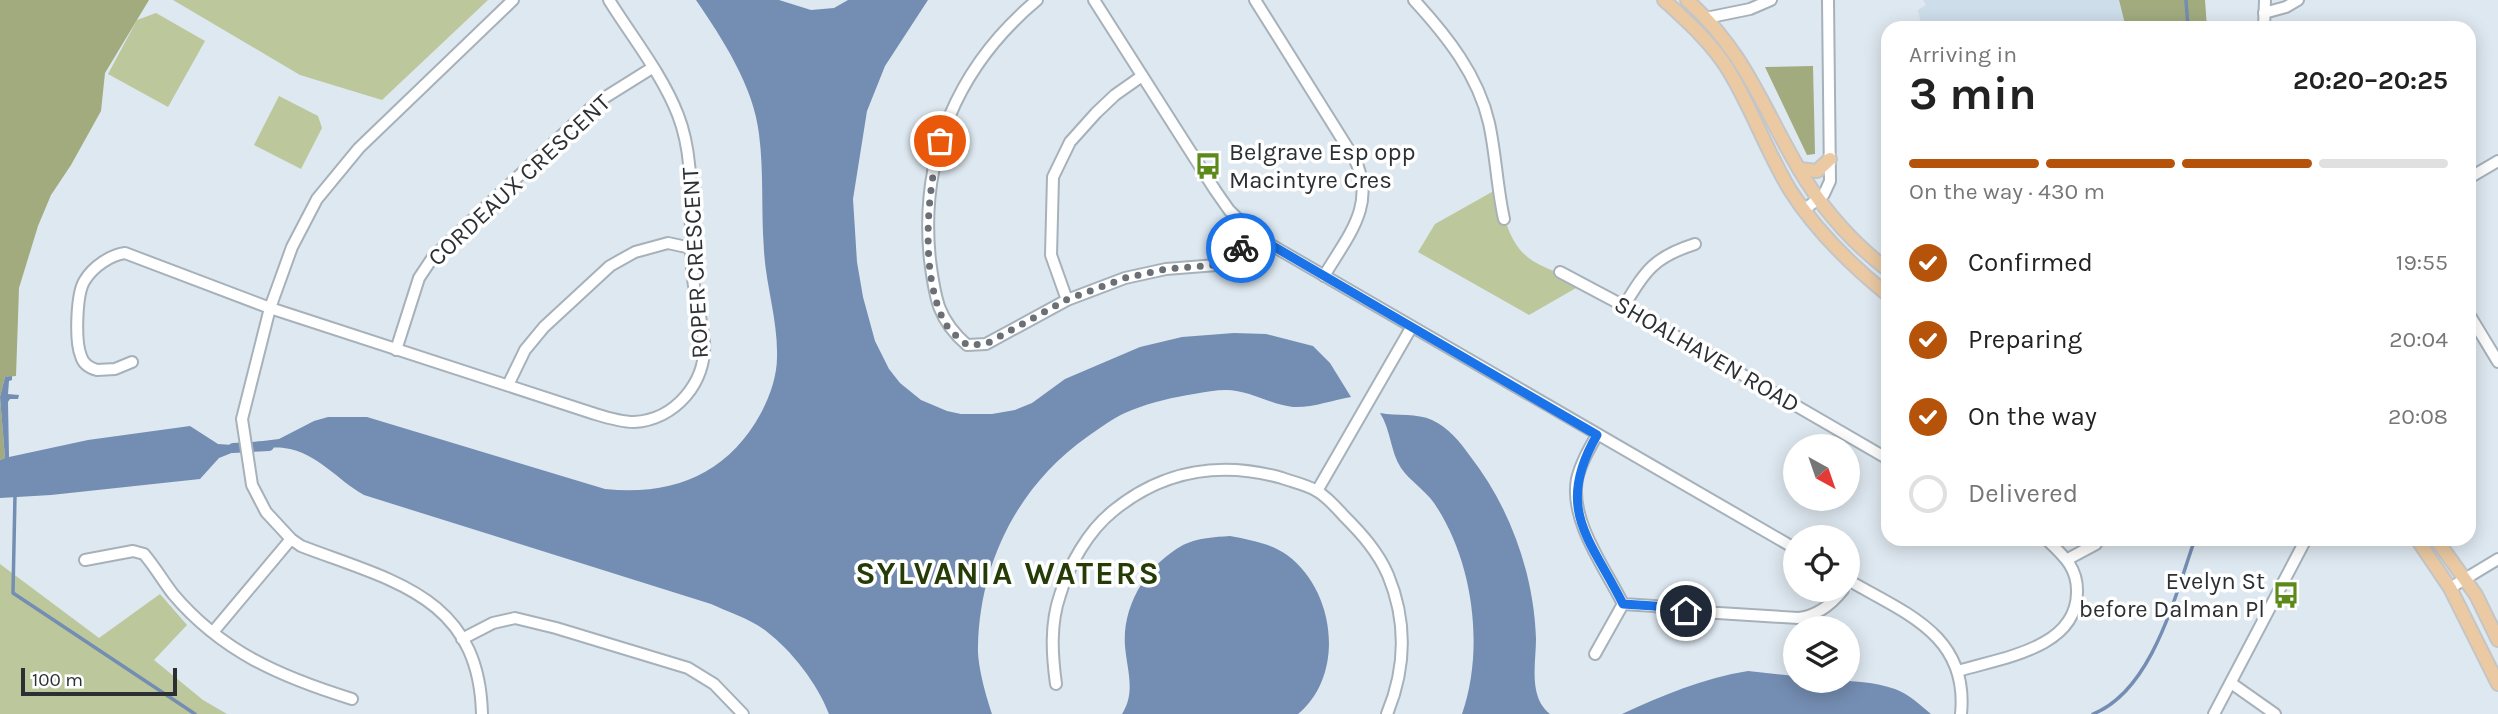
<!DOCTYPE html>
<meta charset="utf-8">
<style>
body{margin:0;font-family:Karla,sans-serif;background:#f6f6f6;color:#222;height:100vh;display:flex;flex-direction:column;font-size:26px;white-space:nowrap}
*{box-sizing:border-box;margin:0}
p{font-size:23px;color:#767676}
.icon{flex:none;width:38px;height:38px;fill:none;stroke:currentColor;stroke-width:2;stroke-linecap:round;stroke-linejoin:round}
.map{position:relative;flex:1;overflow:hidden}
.panel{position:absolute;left:1881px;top:21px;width:595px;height:525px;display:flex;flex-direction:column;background:#fff;border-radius:21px;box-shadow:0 4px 18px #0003}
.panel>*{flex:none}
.needle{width:46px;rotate:140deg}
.fabs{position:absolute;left:1783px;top:434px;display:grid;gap:14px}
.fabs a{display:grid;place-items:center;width:77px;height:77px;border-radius:50%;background:#fff;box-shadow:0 4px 18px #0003;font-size:35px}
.scale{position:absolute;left:21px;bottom:18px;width:156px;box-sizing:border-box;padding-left:7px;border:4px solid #2c3034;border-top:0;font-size:19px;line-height:24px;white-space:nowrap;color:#2c3034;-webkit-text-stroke:5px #fff;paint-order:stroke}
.pin{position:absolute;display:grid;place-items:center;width:60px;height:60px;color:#fff;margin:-30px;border:4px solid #fff;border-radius:50%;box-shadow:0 2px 7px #0007}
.courier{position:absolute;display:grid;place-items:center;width:70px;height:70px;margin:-35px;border:5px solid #1a73e8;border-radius:50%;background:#fff;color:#222;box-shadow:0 2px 9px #0007}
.head em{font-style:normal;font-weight:700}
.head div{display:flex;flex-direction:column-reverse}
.head{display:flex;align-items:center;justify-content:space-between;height:119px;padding:0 28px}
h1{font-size:46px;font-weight:700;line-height:52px}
.bar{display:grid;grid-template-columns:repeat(4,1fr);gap:10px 7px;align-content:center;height:84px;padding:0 28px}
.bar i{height:9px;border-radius:5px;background:#e0e0e0}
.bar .selected{background:#b45309}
.bar p{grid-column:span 4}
ol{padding:0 28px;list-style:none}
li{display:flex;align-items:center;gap:21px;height:77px}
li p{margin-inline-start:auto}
li .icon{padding:7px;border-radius:50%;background:#b45309;color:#fff;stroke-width:4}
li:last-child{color:#767676}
li i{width:38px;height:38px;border:4px solid #e0e0e0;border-radius:50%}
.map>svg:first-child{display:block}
.built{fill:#cdddea}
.green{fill:#bdc79c}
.forest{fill:#a1ab7e}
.water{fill:#748db2}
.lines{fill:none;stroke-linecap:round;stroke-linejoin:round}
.stream{stroke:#748db2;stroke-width:3.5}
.canal{stroke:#748db2;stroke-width:10}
.minor-casing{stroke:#a7b1b9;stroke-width:14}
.major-casing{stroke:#c4c5c6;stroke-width:16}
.minor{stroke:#fff;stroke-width:10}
.major{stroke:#ebcaa3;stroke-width:12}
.done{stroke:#6a7076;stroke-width:7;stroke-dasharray:0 12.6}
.route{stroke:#1a73e8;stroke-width:9}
.labels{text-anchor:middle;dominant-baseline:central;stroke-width:7;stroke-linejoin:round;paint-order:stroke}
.poi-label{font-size:24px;fill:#2c3034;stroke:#fff;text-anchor:start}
.street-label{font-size:24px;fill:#2c3034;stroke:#fff}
.district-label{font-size:32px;font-weight:bold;letter-spacing:2px;fill:#263c07;stroke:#fff}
</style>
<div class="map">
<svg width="2498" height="714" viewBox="0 0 2498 714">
<rect width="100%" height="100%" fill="#dee8f0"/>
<polygon class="built" points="1923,0 2119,0 2126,28 1922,28 1918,10 1926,5"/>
<g class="green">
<polygon points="173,0 488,0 382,100 300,75"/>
<polygon points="156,13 205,41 168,107 108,74 137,20"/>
<polygon points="279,96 318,116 322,128 301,169 254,145"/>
<path d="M1499,188C1503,214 1508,245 1533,261C1548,270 1567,276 1583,284L1529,315L1418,252L1435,224Z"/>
<polygon points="0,564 99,638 160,594 187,625 154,660 203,700 227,714 0,714"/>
</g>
<g class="forest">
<polygon points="0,0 149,0 105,73 101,111 71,165 51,195 38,226 19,288 16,376 5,377 0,397 5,458 0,460"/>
<polygon points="2119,0 2205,0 2207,28 2126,28"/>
<polygon points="1813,66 1815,154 1807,155 1765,67"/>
</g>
<g class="water">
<path d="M696,0H779L811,10L834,8L848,0H928L885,66L867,111L853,199L857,262L863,297L875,341L889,369L900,383L921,400L947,411L961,414H992L1015,410L1032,403L1065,379L1140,347L1182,337L1234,333L1266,334L1313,346L1330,363L1351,397C1333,400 1312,408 1293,407C1271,405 1249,390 1226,390C1216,390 1205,392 1194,394C1174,397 1152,402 1132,410C1116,416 1101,427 1087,437C1018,486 980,562 978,646C977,665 986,696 992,714H829C817,683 792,651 766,631C751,619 728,612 711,604L364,495C337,480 317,452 284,448C275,447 265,448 257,449L255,442L279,439L314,421L328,417H367L605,489C673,496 728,474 761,413C770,396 777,376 777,357C778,321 766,286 764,251C761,212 764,172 759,134C754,87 722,38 696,0Z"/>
<polygon points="12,376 12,380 9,381 8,394 19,395 18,399 10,399 8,402 9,457 88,440 190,426 218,444 233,445 234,452 219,458 200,479 51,495 0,498 0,460 5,458 0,397 5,377"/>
<path d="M1380,413C1397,416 1417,413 1432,420C1449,428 1460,442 1470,456C1510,507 1534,574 1536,639C1536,663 1528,697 1550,714H1462C1485,648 1473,560 1434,503C1425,490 1410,481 1401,468C1390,451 1391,430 1380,413Z"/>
<path d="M1230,536C1250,540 1270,543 1287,555C1335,590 1346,674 1298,714H1122C1136,692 1127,670 1125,646C1122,605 1147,565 1183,545C1197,538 1215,537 1230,536Z"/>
<path d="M1748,671L1795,676L1796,681C1828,681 1864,678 1895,689C1909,694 1920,705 1931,714H1622C1663,695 1704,678 1748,671Z"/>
</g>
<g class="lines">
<g class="stream">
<polyline points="2186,0 2188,28"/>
<polyline points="15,495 13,593 195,714"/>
<path d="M2093,714C2153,690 2175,595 2195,539"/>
</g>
<polyline class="canal" points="233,448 269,446"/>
<defs>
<g id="minor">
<path d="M1037,0C958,66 919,156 930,260C935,297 937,319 967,345L986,344L1067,300L1125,278L1166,269L1217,265L1236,252L1254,235"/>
<polyline points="1094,0 1215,190 1229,210 1254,235 1796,549"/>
<path d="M1255,0L1354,158C1378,204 1347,237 1324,276"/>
<path d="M1414,0C1447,36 1478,75 1489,123C1496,155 1497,188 1504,219"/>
<polyline points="2264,13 2286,7 2298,0"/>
<polyline points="1706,18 1750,9 1771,0"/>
<polyline points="2264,28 2265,0"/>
<polyline points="2469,178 2498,161"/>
<polyline points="1804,210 1824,194 1830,181 1828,0"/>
<polyline points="1560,272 1624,306 1888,459"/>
<polyline points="1067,300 1051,255 1053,177 1070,142 1096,113 1115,95 1142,76"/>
<path d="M1624,306C1646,270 1654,257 1695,244"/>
<polyline points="2469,314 2498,362"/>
<polyline points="396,350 419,278 433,257 596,103 652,68"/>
<path d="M132,362L115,369L97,370C90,368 83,364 81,356C75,342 76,293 85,280C93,267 110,255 125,253L270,308L592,413C605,417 620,422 634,422C675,420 707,382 704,342C702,317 693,293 692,268C688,217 697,164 678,115C662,74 632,37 609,0"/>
<polyline points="508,385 525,350 544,327 610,266 635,252 668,243 691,248"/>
<path d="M1597,435C1589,449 1581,463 1577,479C1569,521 1606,569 1623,604L1654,606L1686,611L1798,618C1817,616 1831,605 1843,590"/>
<polyline points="1317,491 1411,328"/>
<polyline points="2068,559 2096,544 2099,539"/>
<path d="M85,560L133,551L144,554C155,567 163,581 173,594C222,652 281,677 352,699"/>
<path d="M1848,580C1905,613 1969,635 1961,714"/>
<polyline points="2450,588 2498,559"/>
<polyline points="213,632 291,539"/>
<polyline points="462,639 493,623 515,618 556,628 688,668 714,684 743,714"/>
<polyline points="1595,654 1623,604"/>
<path d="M1958,671C2000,658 2076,649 2077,593C2078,568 2064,556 2046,539"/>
<polyline points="2231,683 2275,714"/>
<path d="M1056,684C1052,655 1050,624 1060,595C1069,565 1088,531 1113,511C1163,470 1221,461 1282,478C1293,482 1307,485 1317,491C1327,497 1336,507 1344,516C1362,534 1378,552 1388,575C1407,621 1406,668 1387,714"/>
<path d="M482,714C479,596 392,581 301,546L291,539L266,512L252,485L242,419L270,308L292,247L317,199L359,148L513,0"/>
<polyline points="2214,714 2306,539"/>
</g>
<g id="major">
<path d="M1664,0C1687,21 1712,43 1729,71C1752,109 1767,152 1790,190C1816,231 1851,265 1888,295"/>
<path d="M1687,0C1748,54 1764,113 1805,179C1826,213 1856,246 1888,270"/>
<polyline points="1799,169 1817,171 1830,159"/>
<polyline points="2417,539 2450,588 2498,684"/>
<polyline points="2436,539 2476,595 2498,640"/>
</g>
</defs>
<use href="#minor" class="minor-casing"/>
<use href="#major" class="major-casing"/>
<use href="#minor" class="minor"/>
<use href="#major" class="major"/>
</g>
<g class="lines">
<path class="done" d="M940,141C927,192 920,274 944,321C949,331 959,338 967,345L986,344L1066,300L1125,278L1166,269L1217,265L1241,248"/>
<path class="route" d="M1241,248L1254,235L1597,435C1554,509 1590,538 1623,604L1654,606L1686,611"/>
</g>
<defs>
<symbol id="bus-bare" viewBox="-9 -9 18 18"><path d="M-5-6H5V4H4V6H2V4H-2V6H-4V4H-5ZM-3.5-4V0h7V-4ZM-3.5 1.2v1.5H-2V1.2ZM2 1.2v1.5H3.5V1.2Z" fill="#5b891a" stroke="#fff" stroke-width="2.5" paint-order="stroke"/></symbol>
</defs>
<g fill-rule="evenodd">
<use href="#bus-bare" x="1189" y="147" width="38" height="38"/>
<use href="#bus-bare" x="2267" y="576" width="38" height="38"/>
</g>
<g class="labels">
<g class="poi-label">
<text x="1229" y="152">Belgrave Esp opp<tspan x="1229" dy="28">Macintyre Cres</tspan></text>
<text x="2265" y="581" text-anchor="end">Evelyn St<tspan x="2265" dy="28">before Dalman Pl</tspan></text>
</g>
<g class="street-label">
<text transform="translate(519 180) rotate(-43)">CORDEAUX CRESCENT</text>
<text transform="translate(695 263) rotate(-93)">ROPER CRESCENT</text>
<text transform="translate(1707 354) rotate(30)">SHOALHAVEN ROAD</text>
</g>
<g class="district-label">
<text x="1008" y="573">SYLVANIA WATERS</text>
</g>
</g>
</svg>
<div class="fabs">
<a><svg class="needle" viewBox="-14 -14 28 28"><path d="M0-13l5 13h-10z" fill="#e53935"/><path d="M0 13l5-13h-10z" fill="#767676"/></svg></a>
<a><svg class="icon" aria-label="locate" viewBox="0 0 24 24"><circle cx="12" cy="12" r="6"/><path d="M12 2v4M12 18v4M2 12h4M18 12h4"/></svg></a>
<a><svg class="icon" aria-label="layers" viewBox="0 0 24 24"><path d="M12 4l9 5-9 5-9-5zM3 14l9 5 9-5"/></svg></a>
</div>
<div class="scale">100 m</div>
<div class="pin" style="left:940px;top:141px;background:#ea580c"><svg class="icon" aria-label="bag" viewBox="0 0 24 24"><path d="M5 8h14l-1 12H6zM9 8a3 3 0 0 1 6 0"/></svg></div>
<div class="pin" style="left:1686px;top:611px;background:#1f2937"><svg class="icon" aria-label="home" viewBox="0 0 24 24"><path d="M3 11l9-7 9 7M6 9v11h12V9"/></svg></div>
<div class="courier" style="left:1241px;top:248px"><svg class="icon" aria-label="bike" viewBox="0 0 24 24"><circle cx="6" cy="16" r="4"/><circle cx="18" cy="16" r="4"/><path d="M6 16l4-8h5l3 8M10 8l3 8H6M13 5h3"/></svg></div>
<section class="panel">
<div class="head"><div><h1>3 min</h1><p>Arriving in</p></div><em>20:20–20:25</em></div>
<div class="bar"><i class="selected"></i><i class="selected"></i><i class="selected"></i><i></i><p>On the way · 430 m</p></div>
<ol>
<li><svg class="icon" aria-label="check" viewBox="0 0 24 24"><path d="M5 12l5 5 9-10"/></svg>Confirmed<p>19:55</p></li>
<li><svg class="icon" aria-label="check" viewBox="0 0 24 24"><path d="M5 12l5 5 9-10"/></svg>Preparing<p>20:04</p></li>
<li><svg class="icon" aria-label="check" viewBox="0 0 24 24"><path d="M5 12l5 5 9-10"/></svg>On the way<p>20:08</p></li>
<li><i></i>Delivered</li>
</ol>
</section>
</div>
